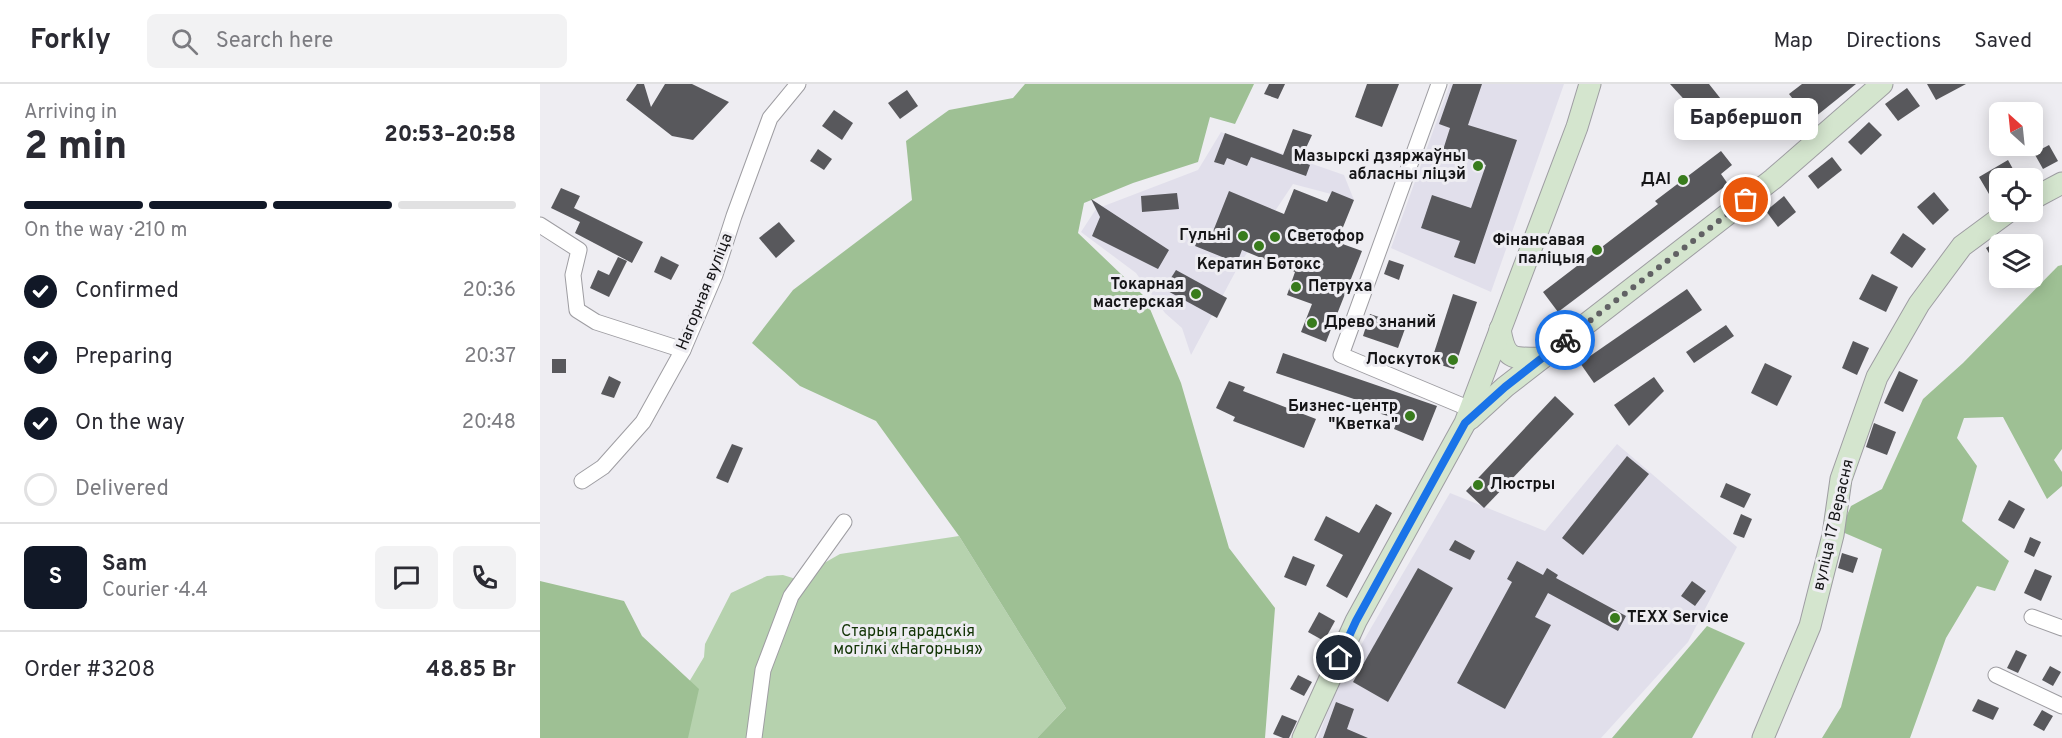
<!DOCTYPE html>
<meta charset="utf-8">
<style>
body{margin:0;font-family:Overpass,sans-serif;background:#f2f2f3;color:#2b2b33;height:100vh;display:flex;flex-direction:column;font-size:22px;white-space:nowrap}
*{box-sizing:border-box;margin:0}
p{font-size:20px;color:#7c7c81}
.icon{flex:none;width:33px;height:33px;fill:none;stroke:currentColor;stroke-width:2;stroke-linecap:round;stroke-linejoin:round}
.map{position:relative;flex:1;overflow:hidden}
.panel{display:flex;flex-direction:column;background:#fff;width:540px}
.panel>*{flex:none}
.needle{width:39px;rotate:333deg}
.tools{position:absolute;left:1449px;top:18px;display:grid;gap:12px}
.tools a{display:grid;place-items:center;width:54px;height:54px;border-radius:9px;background:#fff;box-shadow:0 3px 15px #0003;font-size:30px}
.pin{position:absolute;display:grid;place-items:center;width:51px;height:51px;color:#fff;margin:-26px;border:3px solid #fff;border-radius:50%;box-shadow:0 2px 6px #0007}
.courier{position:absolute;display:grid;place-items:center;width:60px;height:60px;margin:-30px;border:4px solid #1a73e8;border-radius:50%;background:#fff;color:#222;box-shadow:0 2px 8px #0007}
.bubble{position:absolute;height:42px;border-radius:9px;background:#fff;box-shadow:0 3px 15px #0003;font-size:20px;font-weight:800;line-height:42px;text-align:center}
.summary em{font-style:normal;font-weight:800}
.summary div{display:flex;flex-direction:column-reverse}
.summary{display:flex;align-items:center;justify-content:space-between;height:102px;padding:0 24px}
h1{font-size:39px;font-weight:800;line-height:45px}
.bar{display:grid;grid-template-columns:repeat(4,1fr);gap:9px 6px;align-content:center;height:72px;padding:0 24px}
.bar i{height:8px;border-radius:4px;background:#e1e1e2}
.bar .active{background:#111827}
.bar p{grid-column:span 4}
.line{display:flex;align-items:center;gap:15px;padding:0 24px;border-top:2px solid #e1e1e2}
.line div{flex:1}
.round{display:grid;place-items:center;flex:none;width:63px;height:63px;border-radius:9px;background:#f2f2f3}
ol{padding:0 24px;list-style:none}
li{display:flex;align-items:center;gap:18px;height:66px}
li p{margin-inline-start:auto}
li .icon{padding:6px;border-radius:50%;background:#111827;color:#fff;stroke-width:4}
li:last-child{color:#7c7c81}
li i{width:33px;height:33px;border:3px solid #e1e1e2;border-radius:50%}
header{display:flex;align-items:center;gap:36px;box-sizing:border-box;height:84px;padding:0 30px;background:#fff;border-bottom:2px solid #e1e1e2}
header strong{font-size:28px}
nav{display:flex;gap:33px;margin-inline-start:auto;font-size:21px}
.search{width:420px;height:54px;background:#f2f2f3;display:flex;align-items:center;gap:15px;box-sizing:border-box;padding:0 21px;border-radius:9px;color:#7c7c81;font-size:22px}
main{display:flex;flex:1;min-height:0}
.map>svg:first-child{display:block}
.built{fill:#e1dfeb}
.green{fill:#b6d2ae}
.forest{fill:#9ec094}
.building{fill:#58585c}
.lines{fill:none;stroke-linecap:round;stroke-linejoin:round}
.street-casing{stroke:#9e9da2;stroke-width:17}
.secondary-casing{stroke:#9e9da2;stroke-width:23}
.street{stroke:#fff;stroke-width:15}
.secondary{stroke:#d4e5ce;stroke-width:21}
.done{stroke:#616164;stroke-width:6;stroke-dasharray:0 10.8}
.route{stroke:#1a73e8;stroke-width:8}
.poi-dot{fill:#387b1c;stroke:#eeedf2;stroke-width:2}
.labels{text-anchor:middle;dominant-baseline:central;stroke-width:6;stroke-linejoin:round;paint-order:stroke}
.poi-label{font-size:16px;font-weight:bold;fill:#151517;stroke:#eeedf2;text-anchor:end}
.street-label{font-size:16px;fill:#151517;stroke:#eeedf2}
.park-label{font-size:16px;fill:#113304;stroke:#eeedf2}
</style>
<header>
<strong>Forkly</strong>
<div class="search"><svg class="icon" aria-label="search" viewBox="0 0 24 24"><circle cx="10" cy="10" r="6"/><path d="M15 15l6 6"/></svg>Search here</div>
<nav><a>Map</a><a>Directions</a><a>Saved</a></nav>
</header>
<main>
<section class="panel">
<div class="summary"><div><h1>2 min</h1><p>Arriving in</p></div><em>20:53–20:58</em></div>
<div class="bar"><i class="active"></i><i class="active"></i><i class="active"></i><i></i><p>On the way · 210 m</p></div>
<ol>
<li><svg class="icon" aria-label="check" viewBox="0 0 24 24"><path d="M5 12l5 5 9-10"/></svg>Confirmed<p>20:36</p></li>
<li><svg class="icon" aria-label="check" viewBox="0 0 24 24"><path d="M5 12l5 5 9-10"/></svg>Preparing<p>20:37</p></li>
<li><svg class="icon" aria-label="check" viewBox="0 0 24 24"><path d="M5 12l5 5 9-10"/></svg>On the way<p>20:48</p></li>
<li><i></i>Delivered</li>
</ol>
<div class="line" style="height:108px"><b class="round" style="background:#111827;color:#fff">S</b><div><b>Sam</b><p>Courier · 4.4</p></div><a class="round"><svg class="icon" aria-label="chat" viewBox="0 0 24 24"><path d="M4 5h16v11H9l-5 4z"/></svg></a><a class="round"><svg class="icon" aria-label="phone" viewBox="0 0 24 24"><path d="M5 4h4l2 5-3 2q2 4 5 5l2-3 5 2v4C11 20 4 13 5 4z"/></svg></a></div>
<div class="line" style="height:78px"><div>Order #3208</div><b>48.85 Br</b></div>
</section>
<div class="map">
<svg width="1522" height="654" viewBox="0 0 1522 654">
<rect width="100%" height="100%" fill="#eeedf2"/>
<g class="built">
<polygon points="910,0 1024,0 951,208 851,164"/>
<polygon points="681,48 804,91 814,116 753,100 699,181 651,271 642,244 625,229 596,189 541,148 556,125 658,86"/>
<polygon points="1077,360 1197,463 1148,558 1061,654 778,654 797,602 910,409 1005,447"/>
</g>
<polygon class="green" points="419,452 526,624 497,654 143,654 134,623 164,573 165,560 191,509 227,492 243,491 256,495 300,470"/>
<g class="forest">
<polygon points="485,0 714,0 695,40 670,33 658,78 593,99 544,119 538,149 605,213 641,299 689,464 735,524 725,654 497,654 526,624 419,452 336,337 260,302 212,259 253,206 372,116 366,57 409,26 473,14"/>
<polygon points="1522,181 1522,365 1514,376 1522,388 1522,402 1507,415 1463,333 1424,334 1417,354 1437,382 1422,437 1469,477 1455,507 1437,502 1406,554 1370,654 1282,654 1301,623 1342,465 1300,447 1311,422 1342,405 1383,315 1423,279 1518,182"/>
<polygon points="0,497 84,517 102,552 159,605 148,654 0,654"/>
<polygon points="1167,542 1205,559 1152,654 1072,654"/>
</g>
<g class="building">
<polygon points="97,0 104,0 111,23 125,0 152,0 189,18 153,56 132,52 86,16"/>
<polygon points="729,0 745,0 738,15 724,10"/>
<polygon points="827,0 859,0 842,43 815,33"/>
<polygon points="913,0 942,0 928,41 977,56 935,180 914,173 920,157 881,144 892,111 931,124 946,81 903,66 910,44 899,40"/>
<polygon points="1130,0 1169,0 1192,29 1171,45"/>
<polygon points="1262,0 1316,0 1270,37 1249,10"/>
<polygon points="1387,0 1426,0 1396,16"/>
<polygon points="1367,4 1380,22 1358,37 1345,20"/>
<polygon points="367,6 378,22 360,35 348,19"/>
<polygon points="294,26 313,39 302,56 282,42"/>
<polygon points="1329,38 1342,51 1321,71 1308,58"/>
<polygon points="753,45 772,51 760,77 770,81 766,92 711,73 707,82 687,74 684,81 674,78 685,49 743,71"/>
<polygon points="1509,61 1518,77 1503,85 1494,69"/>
<polygon points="278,65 292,75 284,86 270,77"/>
<polygon points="1181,67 1192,81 1181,90 1188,100 1018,228 1003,208 1118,120 1115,117"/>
<polygon points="1292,73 1302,86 1278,105 1268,92"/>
<polygon points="1468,76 1478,94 1460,94 1460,104 1449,110 1439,93"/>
<polygon points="21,104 40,112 34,124 103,158 92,179 35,149 40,138 11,124"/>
<polygon points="754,105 787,118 792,107 814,116 797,158 822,167 786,258 761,248 772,220 747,211 755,188 702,166 697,179 655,162 660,151 670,155 689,107 744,130"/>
<polygon points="1394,108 1409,126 1393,141 1377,123"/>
<polygon points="637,109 639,125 602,128 601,112"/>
<polygon points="1244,112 1256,128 1238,143 1226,127"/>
<polygon points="551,115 629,166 618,185 552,152 560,133"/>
<polygon points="239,138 255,157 236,174 219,154"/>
<polygon points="1363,149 1386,165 1372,184 1350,169"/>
<polygon points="1460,156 1460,188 1446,164"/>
<polygon points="121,172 139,181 131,196 114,188"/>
<polygon points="78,173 87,177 69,213 50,204 58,186 69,191"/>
<polygon points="849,176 864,181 859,196 844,190"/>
<polygon points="636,186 687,214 677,234 624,205"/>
<polygon points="1332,190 1358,203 1346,228 1319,215"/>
<polygon points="1147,205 1162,226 1054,299 1040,279"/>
<polygon points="913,210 937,218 914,285 891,278"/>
<polygon points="830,230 866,242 858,264 823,252"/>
<polygon points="1186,241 1194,252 1154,279 1146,268"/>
<polygon points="1313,257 1329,264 1317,291 1302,284"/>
<polygon points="743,269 897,322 883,357 854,345 858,335 838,329 841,324 736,289"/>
<rect x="12" y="275" width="14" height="14"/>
<polygon points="1225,279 1252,292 1237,322 1211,309"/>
<polygon points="1359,287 1378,296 1363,328 1344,319"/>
<polygon points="69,292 81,298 74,314 61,310"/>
<polygon points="1114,293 1124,307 1089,342 1074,321"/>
<polygon points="689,297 705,303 703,307 776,335 764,364 693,337 695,333 676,324"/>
<polygon points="1015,312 1034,330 944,424 926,407"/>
<polygon points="1334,339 1356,348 1347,371 1326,363"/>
<polygon points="192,360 203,364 188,399 176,394"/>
<polygon points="1087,372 1109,390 1043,471 1022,454"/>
<polygon points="1186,399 1211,410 1204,424 1180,413"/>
<polygon points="1469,416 1485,425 1474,445 1458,436"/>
<polygon points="836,420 852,429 807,514 786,502 803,471 774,456 786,432 819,449"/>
<polygon points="1201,430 1212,435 1204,454 1193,450"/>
<polygon points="1490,453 1501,458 1494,473 1484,468"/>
<polygon points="915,456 935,467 930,476 909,466"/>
<polygon points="1302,469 1318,474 1313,489 1298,484"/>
<polygon points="753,472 775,481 766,502 744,493"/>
<polygon points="977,477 1003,491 1007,484 1018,491 1016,494 1086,532 1078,547 1008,509 995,533 1011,541 965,625 917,599 972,498 967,495"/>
<polygon points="878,484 913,504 848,618 813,598"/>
<polygon points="1495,485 1512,492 1501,517 1484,509"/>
<polygon points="1152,497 1166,507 1155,522 1141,512"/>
<polygon points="779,528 795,537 784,557 768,548"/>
<polygon points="1476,566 1487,571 1478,589 1467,584"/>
<polygon points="1510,582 1521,588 1513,602 1502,596"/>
<polygon points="758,591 772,598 764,612 750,605"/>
<polygon points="1438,615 1459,624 1453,636 1432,627"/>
<polygon points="796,618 814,625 807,645 828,654 783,654"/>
<polygon points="1502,626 1513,632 1504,647 1493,641"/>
<polygon points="742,631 757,637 749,654 743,654 733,650"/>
</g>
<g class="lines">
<defs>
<g id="street">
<polyline points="899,0 801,271 930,325"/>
<polyline points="0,141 39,166 33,191 37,226 56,238 143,266"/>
<polyline points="42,397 63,383 103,338 143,266 175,191 194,132 230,34 258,0"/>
<polyline points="1492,533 1522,544"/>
<polyline points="1456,591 1522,622"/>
<polyline points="214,654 223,586 251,512 304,438"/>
</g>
<g id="secondary">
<polyline points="1492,115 1522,99"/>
<path d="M960,245C965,276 972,275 1002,274"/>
<polyline points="930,335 965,303 1233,95 1342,0"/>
<polyline points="763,654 816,537 925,339 1037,43 1050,0"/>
<polyline points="1223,654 1270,542 1293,451 1301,395 1337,293 1379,220 1422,162 1468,128"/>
</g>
</defs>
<use href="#street" class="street-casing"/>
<use href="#secondary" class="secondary-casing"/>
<use href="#street" class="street"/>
<use href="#secondary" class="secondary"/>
</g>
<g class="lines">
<polyline class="done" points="1025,256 1206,116"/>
<polyline class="route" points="799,574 816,537 925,339 965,303 1025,256"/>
</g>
<g class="poi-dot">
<circle cx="938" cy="82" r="6"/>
<circle cx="1143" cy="96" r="6"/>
<circle cx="703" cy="152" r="6"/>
<circle cx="735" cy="153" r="6"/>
<circle cx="719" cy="162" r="6"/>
<circle cx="1057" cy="166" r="6"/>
<circle cx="756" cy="203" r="6"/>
<circle cx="656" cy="210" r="6"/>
<circle cx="772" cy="239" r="6"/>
<circle cx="913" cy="276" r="6"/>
<circle cx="870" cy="332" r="6"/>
<circle cx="938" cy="401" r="6"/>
<circle cx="1075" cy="534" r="6"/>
</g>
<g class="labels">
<g class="poi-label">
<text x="926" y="73">Мазырскі дзяржаўны<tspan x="926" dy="18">абласны ліцэй</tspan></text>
<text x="1131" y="96">ДАІ</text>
<text x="691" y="152">Гульнi</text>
<text x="747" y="153" text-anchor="start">Светофор</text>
<text x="1045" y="157">Фінансавая<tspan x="1045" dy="18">паліцыя</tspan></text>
<text x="719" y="181" text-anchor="middle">Кератин Ботокс</text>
<text x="644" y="201">Токарная<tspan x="644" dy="18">мастерская</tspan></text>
<text x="768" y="203" text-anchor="start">Петруха</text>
<text x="784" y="239" text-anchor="start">Древо знаний</text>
<text x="901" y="276">Лоскуток</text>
<text x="858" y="323">Бизнес-центр<tspan x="858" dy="18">"Кветка"</tspan></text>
<text x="950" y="401" text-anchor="start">Люстры</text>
<text x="1087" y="534" text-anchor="start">TEXX Service</text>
</g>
<g class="street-label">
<text transform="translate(165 208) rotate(-68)">Нагорная вуліца</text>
<text transform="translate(1294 441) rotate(-77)">вуліца 17 Верасня</text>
</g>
<g class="park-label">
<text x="368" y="548">Старыя гарадскія<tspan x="368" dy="18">могілкі «Нагорныя»</tspan></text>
</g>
</g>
</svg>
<div class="tools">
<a><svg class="needle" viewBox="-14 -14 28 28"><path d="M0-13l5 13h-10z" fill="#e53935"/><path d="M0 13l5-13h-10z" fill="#7c7c81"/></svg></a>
<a><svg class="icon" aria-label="locate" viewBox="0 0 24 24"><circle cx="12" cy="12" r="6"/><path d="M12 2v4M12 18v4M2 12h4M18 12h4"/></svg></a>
<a><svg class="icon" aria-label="layers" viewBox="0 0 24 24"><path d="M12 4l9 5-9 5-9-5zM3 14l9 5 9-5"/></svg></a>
</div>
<div class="pin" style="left:1206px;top:116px;background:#ea580c"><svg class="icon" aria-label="bag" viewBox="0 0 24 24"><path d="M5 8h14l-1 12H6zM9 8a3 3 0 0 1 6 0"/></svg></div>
<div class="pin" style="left:799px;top:574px;background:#1f2937"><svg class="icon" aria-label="home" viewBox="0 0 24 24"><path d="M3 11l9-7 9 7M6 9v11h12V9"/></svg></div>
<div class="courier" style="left:1025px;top:256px"><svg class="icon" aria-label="bike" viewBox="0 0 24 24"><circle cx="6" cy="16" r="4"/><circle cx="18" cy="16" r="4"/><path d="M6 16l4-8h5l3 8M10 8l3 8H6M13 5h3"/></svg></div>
<div class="bubble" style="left:1134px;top:14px;width:144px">Барбершоп</div>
</div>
</main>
